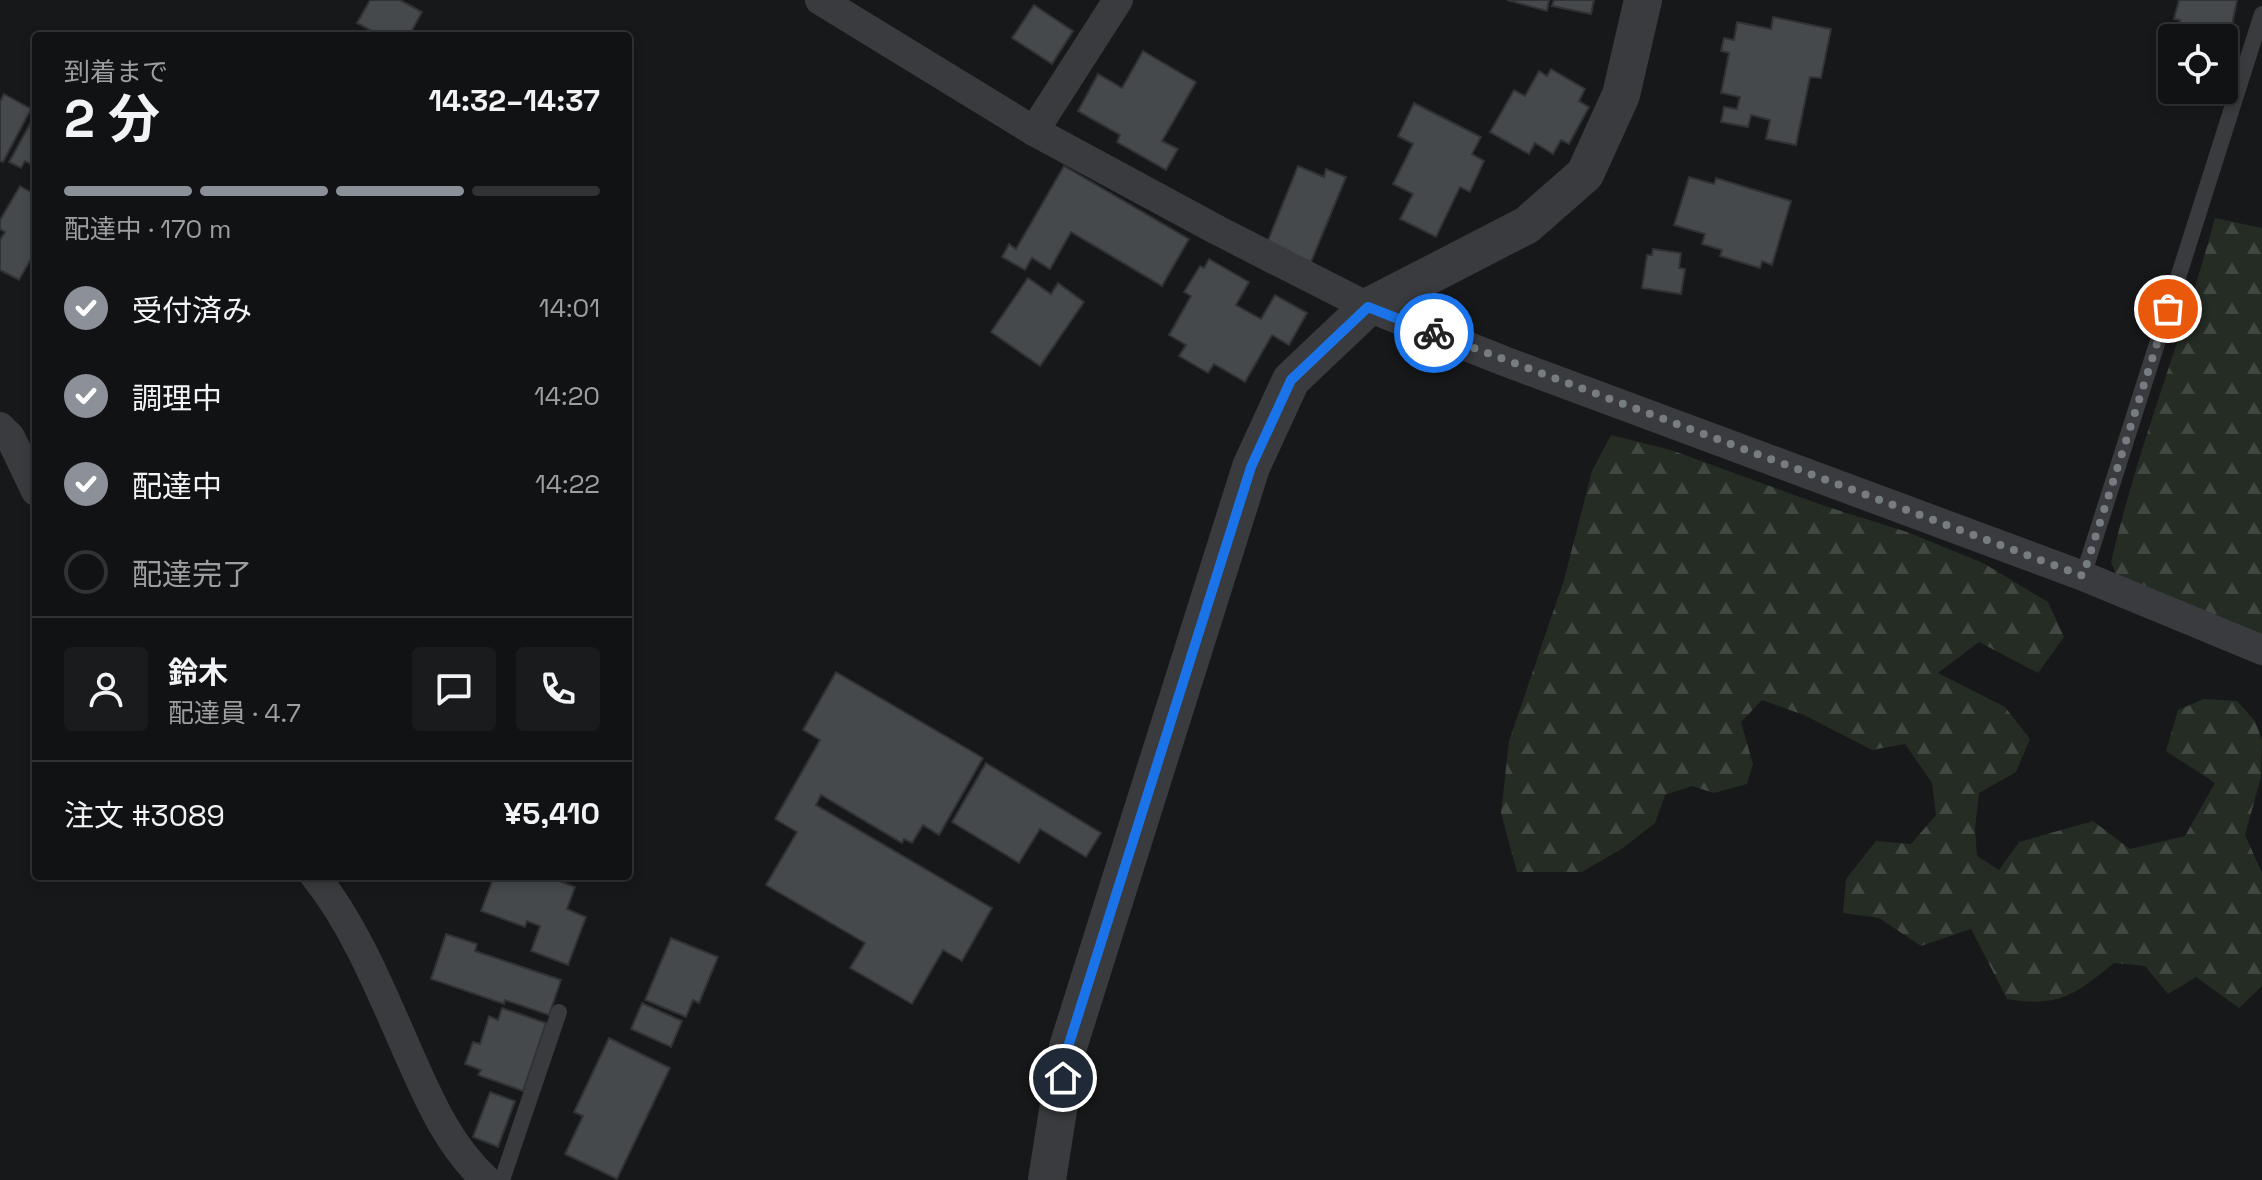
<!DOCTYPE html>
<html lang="ja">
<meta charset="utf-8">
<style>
body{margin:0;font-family:"Space Grotesk","Noto Sans JP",sans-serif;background:#1a1b1c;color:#f1f3f6;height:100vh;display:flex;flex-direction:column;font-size:30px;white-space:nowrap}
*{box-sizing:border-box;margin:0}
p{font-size:26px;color:#9c9ea0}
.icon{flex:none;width:44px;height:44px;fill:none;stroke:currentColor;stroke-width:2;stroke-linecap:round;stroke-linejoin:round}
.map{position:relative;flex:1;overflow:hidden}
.sheet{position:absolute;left:32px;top:32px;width:600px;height:848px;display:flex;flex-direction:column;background:#111213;border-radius:8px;box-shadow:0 4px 12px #0003,0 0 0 2px #303233}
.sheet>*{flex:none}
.buttons{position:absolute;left:2158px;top:24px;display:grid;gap:16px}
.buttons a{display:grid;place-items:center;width:80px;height:80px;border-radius:8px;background:#111213;box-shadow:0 4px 12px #0003,0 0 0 2px #303233;font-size:40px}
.pin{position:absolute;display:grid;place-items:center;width:68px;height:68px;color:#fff;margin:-34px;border:4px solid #fff;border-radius:50%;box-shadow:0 2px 8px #0007}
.courier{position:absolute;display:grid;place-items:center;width:80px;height:80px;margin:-40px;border:6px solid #1a73e8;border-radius:50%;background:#fff;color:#222;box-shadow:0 2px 10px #0007}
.headline em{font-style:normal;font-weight:700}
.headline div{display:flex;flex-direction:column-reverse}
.headline{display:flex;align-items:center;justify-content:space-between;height:136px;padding:0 32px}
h1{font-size:52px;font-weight:700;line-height:60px}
.bar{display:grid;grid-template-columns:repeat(4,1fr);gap:12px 8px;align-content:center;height:96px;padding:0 32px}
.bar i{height:10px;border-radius:6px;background:#303233}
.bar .active{background:#8c9099}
.bar p{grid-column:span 4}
.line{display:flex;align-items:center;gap:20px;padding:0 32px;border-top:2px solid #303233}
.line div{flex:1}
.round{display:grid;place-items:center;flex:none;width:84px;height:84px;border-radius:8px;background:#1a1b1c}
ol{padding:0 32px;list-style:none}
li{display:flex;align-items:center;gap:24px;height:88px}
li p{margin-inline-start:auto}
li .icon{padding:8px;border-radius:50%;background:#8c9099;color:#fff;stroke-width:4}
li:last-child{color:#9c9ea0}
li i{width:44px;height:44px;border:4px solid #303233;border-radius:50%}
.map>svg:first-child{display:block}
.forest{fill:url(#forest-firs)}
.building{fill:#46494c;stroke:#313235;stroke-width:2}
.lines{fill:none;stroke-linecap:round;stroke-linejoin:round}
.service{stroke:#393b3e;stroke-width:16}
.minor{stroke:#393b3e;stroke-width:30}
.tertiary{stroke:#393b3e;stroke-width:38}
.done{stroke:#777c80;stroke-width:8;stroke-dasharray:0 14.4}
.route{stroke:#1a73e8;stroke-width:10}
</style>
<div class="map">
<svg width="2262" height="1180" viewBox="0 0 2262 1180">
<defs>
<pattern id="forest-firs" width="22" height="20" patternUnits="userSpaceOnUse" patternTransform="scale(2)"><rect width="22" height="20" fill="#242c24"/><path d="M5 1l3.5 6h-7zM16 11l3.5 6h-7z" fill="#414842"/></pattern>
</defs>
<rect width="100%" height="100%" fill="#171819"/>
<g class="forest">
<path d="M2215,218L2262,228V636L2119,582L2111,562C2138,445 2184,334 2215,218Z"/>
<path d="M1611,435L1671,450L1825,506L1907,532L1983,563L2048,602L2064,637L2038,673L1979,642L1938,673L2005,707L2030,739L2016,772L1979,793L1975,829L1977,856L1999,870L2019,842L2093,821L2130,849L2185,836L2215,783L2166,751L2178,710L2204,699L2237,701L2255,721L2262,740L2261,777L2245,835L2262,873V986L2239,1008L2196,977L2168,994L2145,966L2114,963C2076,994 2059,1008 2007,999L1971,929L1921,946L1879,918L1843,913L1846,879L1876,841L1911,844L1936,815L1932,783L1905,744L1872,750L1804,715L1762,700L1741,722L1753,764L1747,784L1714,793L1692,786L1665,795L1655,823L1623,848L1582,872H1517L1501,813L1509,741L1564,580L1592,471Z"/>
</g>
<g class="building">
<polygon points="370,0 400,0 422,12 409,36 381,36 357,23"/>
<polygon points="1507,0 1549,0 1547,11"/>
<polygon points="1554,0 1594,0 1591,14 1552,6"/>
<polygon points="2179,0 2237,0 2232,25 2238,27 2231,59 2224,57 2224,38 2176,38 2180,20 2174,19"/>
<polygon points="1034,5 1073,31 1052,64 1012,38"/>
<polygon points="1773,17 1831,29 1821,78 1810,77 1796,145 1766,139 1770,120 1751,115 1748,127 1721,122 1724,107 1737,109 1740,97 1721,93 1729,53 1721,51 1724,38 1734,40 1737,22 1771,29"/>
<polygon points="1143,51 1196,82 1162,141 1178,149 1166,170 1117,142 1120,135 1078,111 1098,74 1122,88"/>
<polygon points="1551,69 1585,89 1579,101 1589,107 1569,144 1561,140 1553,154 1535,143 1529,154 1490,132 1514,90 1525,96 1539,71 1547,76"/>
<polygon points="4,94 31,109 3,162 0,161 0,102"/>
<polygon points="1414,103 1481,137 1472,154 1484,161 1470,192 1460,187 1436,237 1400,219 1413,194 1393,184 1413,144 1398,136"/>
<polygon points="36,113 36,167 25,161 21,168 9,162"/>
<polygon points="1064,166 1189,239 1162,286 1071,232 1050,269 1032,258 1025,270 1002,257 1009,244 1016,249"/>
<polygon points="1298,166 1324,177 1326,169 1346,177 1311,262 1267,243"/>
<polygon points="1689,177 1714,184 1716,178 1791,201 1772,265 1762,261 1760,268 1720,256 1722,250 1702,244 1705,234 1674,225"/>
<polygon points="20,186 36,195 36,250 19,280 0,270 0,240 5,232 0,229 0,220"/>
<polygon points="1653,249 1681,253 1679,268 1685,269 1681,294 1642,288 1647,255 1652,255"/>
<polygon points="1209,259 1249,282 1236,305 1261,319 1275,295 1307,313 1289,345 1272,335 1245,382 1214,364 1208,373 1179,356 1186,345 1169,335 1191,296 1184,292 1200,266 1204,268"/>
<polygon points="1028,278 1051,294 1058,283 1084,302 1040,366 991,332"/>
<polygon points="836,672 983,758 939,835 923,825 912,843 904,839 902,843 821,795 816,805 992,908 962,961 943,950 912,1004 850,968 865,943 766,885 797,832 775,819 820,740 803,730"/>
<polygon points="986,763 1101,833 1086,857 1040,829 1019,863 952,822"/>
<polygon points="494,876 547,876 575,887 567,909 586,917 568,965 531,951 540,926 527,921 525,927 481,911"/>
<polygon points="446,934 477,944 475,951 561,980 549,1015 505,1000 504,1004 431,979"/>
<polygon points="671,938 718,957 699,1003 693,1000 686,1017 645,1000"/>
<polygon points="642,1003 682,1021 671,1047 631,1029"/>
<polygon points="502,1008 546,1023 523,1091 478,1075 481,1070 465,1064 473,1042 480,1044 489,1016 498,1020"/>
<polygon points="609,1038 670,1068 617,1179 565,1154 583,1116 574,1112"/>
<polygon points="490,1092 515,1101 498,1147 473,1137"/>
</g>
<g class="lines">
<g class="service">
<polyline points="2083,576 2262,14"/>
<polyline points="502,1180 559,1012"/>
</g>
<g class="minor">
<polyline points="820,0 1034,131 1217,230 1368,307 1504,361 2083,576 2262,650"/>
<polyline points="1034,131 1118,0"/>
<polyline points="0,427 10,437 36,491"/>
<path d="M315,876C355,926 381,991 407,1050C428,1097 447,1144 486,1180"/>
</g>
<polyline class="tertiary" points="1047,1180 1068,1047 1251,467 1291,380 1368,307 1527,225 1585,174 1621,95 1643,0"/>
</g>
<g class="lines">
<polyline class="done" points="1434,333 2083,576 2168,309"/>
<polyline class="route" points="1063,1078 1068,1047 1251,467 1291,380 1368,307 1434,333"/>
</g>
</svg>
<div class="buttons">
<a><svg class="icon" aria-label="locate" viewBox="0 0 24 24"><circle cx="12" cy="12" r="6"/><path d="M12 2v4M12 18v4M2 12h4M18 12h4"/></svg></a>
</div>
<div class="pin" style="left:2168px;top:309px;background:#ea580c"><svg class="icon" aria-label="bag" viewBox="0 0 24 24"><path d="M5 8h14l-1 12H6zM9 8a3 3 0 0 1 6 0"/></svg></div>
<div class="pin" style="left:1063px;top:1078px;background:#1f2937"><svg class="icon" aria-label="home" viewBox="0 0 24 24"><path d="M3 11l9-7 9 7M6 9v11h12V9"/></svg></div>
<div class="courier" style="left:1434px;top:333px"><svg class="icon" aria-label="bike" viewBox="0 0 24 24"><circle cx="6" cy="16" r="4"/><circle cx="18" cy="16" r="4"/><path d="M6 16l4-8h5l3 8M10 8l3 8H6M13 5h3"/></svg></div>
<section class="sheet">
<div class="headline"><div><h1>2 分</h1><p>到着まで</p></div><em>14:32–14:37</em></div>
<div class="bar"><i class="active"></i><i class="active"></i><i class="active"></i><i></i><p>配達中 · 170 m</p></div>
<ol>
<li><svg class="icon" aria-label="check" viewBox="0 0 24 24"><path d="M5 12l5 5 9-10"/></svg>受付済み<p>14:01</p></li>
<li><svg class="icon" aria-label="check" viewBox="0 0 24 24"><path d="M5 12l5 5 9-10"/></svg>調理中<p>14:20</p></li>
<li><svg class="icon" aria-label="check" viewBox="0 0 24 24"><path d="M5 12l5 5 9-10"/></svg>配達中<p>14:22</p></li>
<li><i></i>配達完了</li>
</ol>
<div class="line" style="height:144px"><a class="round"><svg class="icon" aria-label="person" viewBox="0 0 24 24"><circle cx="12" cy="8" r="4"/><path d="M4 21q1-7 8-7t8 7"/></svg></a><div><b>鈴木</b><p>配達員 · 4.7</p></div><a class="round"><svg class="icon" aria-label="chat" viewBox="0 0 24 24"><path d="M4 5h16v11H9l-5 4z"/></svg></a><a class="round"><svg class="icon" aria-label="phone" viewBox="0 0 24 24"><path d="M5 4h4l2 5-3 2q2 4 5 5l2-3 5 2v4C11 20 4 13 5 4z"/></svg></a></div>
<div class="line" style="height:104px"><div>注文 #3089</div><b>¥5,410</b></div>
</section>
</div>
